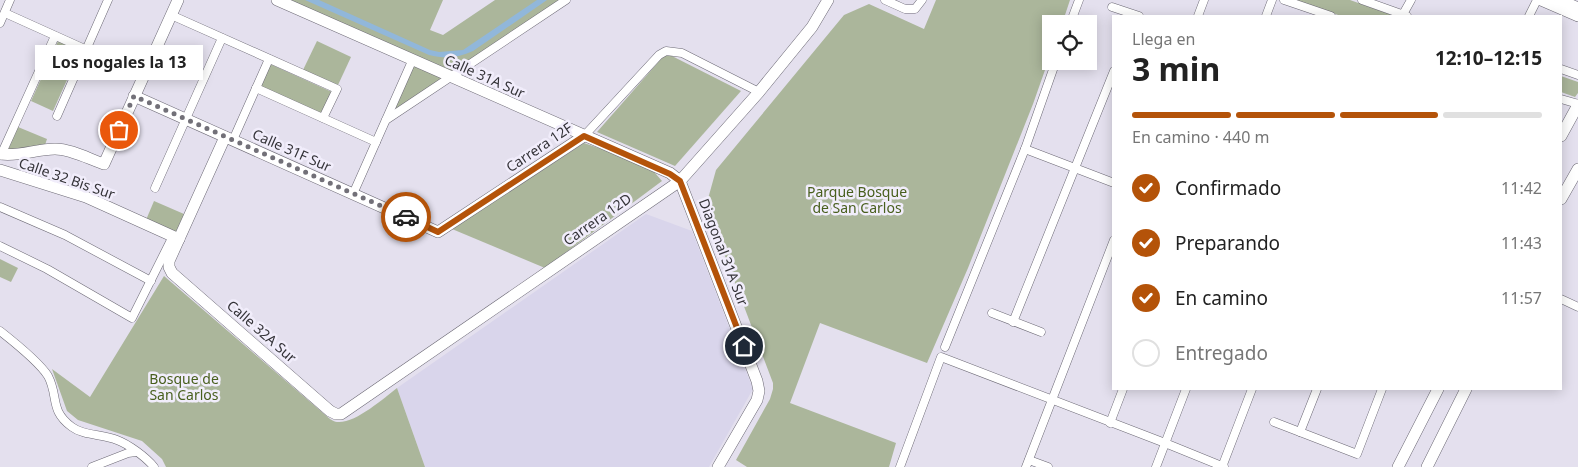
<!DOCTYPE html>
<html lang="es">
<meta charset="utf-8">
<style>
body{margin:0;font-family:"Noto Sans",sans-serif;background:#f6f6f6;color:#222;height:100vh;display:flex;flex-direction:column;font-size:19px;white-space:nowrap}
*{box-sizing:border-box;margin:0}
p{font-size:16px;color:#767676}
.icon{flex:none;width:28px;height:28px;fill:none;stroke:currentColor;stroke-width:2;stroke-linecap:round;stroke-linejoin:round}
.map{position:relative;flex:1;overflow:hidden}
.drawer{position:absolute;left:1112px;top:15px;width:450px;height:375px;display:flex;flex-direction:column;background:#fff;border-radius:0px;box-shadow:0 2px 12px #0003}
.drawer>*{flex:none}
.controls{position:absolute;left:1042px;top:15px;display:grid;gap:10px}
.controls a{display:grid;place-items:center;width:55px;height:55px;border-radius:0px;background:#fff;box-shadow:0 2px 12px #0003;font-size:25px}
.pin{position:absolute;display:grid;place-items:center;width:42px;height:42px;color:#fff;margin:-21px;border:2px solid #fff;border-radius:50%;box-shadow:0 1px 5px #0007}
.courier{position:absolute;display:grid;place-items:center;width:50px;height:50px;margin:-25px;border:4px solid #b45309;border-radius:50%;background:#fff;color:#222;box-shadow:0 1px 6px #0007}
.bubble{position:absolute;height:35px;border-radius:0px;background:#fff;box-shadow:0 2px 12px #0003;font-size:16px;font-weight:700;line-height:35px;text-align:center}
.overview em{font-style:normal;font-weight:700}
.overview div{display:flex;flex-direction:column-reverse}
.overview{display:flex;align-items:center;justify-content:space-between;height:85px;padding:0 20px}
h1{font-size:32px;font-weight:700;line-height:38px}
.bar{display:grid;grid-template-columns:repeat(4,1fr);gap:8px 5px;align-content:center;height:60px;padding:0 20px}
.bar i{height:6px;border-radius:4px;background:#e0e0e0}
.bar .selected{background:#b45309}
.bar p{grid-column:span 4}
ol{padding:0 20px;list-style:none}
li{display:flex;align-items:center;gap:15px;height:55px}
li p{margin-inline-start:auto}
li .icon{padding:5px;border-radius:50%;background:#b45309;color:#fff;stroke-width:4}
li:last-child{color:#767676}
li i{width:28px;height:28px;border:2px solid #e0e0e0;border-radius:50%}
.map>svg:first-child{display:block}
.medical{fill:#d9d5eb}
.green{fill:#abb69b}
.water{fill:#91b7da}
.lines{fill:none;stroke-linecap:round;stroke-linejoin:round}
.street-casing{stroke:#6c6975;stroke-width:9}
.secondary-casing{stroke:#6c6975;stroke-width:12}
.street{stroke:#fff;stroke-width:8}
.secondary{stroke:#fff;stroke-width:11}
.done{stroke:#727078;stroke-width:5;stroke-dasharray:0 9}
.route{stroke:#b45309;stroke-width:6}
.labels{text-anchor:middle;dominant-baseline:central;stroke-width:5;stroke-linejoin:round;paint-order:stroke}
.street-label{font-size:14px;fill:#343338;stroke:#f1edfb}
.park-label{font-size:14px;fill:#485f1d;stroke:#f1edfb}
</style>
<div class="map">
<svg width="1578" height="467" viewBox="0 0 1578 467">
<rect width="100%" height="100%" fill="#e4e0ee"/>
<polygon class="medical" points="646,214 692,231 753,389 709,467 425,467 397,388"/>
<g class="green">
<polygon points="285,0 443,0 430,30 443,35 495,0 559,0 393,112 416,60"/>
<polygon points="936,0 1070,0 1062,24 1051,24 1051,53 1033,104 968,268 927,363 820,323 790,403 896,443 889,467 747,467 736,460 770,399 773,389 773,383 706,206 716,170 844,15 869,4 924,29"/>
<polygon points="1295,0 1350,0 1395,16 1341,16"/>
<polygon points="59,39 81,49 53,111 31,101"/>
<polygon points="317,41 351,57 338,85 303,70"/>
<polygon points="670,55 741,91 675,166 597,132 661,59 665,56"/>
<polygon points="270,64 332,92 322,114 260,86"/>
<polygon points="1561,76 1578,82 1578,93 1575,97 1561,92"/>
<polygon points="18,127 47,139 45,145 15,152 8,149"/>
<polygon points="584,143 648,165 662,181 545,268 452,229"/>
<polygon points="154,201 184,214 176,232 146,220"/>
<polygon points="0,259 18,268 11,282 0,277"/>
<path d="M164,276L330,419C332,420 335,422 337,422C355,424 384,398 397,388L425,467H166L162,459L142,441L78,420L67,411L52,369L90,397Z"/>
</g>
<path class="water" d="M305,0H319L430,50L439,52L463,50L537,0H547L473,51C458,58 445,59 429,55Z"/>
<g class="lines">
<defs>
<g id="street">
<polyline points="885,0 905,9 915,9 922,0"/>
<polyline points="1284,0 1331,16"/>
<polyline points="1362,0 1407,16"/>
<polyline points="1112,7 1139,16"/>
<polyline points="5,13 87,50"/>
<polyline points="171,15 337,89 323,118"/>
<polyline points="1198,16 1204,0"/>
<polyline points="1266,16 1272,0"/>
<polyline points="1402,16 1411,0"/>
<polyline points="1529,16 1537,0"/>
<polyline points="0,23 10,0"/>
<polyline points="1070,24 1079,0"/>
<polyline points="1561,69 1578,75"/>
<polyline points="256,88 376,142"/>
<polyline points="1561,99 1578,104"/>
<polyline points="57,116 108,0"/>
<polyline points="386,120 566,0"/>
<polyline points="584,136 659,55 666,51 682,53 759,92"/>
<polyline points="233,140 269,59"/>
<polyline points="1025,149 1114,183"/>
<polyline points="1,155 55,36"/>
<polyline points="155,188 222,38"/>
<polyline points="353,194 412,61"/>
<polyline points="0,207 65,235 151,281"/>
<polyline points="0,246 47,269 132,318 173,236"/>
<polyline points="1561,299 1578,307"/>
<polyline points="992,313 1041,332"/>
<polyline points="1013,322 1114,71"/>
<path d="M0,331C14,342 39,362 48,376C59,397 49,410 72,427C84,436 103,434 117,440C128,444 146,457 154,467"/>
<polyline points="945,347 1025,149 1056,61"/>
<polyline points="1274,422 1357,454 1382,389"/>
<polyline points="1110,423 1123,389"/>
<polyline points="1300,432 1317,389"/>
<polyline points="1029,460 1048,467"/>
<polyline points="92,467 128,453 136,452"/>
<polyline points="900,467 941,357 1165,443 1224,467"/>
<polyline points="1026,467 1114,240"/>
<polyline points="1156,467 1186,389"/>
<polyline points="1222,467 1252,389"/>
</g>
<g id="secondary">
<polyline points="277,0 670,173 680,181"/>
<polyline points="1541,0 1578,16"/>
<polyline points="1560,0 1578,8"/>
<polyline points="134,96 438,232 584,136"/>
<polyline points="1561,136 1578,105"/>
<polyline points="225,137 169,261 169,267 172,273 330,411 336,414 341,414 680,181 759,92 812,27 828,0"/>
<path d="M0,154C19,157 36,149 55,149C71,149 89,159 104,164L178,0"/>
<polyline points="0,170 86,197 179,239"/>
<polyline points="680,181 757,381 759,391 757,400 718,467"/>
<polyline points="1561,199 1578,169"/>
<polyline points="1398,467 1438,389"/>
<polyline points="1427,467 1466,389"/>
</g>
</defs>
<use href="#street" class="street-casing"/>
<use href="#secondary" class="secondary-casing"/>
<use href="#street" class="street"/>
<use href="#secondary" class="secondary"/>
</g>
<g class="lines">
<polyline class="done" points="119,130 134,96 406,217"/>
<polyline class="route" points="406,217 438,232 584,136 670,174 680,181 744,346"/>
</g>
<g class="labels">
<g class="street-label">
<text transform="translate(485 76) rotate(24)">Calle 31A Sur</text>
<text transform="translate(539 147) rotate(-34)">Carrera 12F</text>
<text transform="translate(292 150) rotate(24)">Calle 31F Sur</text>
<text transform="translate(67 178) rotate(19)">Calle 32 Bis Sur</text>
<text transform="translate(597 219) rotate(-35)">Carrera 12D</text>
<text transform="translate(724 252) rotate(69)">Diagonal 31A Sur</text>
<text transform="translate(262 331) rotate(41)">Calle 32A Sur</text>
</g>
<g class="park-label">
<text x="857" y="191">Parque Bosque<tspan x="857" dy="16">de San Carlos</tspan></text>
<text x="184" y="378">Bosque de<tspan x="184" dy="16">San Carlos</tspan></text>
</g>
</g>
</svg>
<div class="controls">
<a><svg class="icon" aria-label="locate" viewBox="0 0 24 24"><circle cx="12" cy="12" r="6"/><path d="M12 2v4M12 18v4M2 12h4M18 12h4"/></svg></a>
</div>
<div class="pin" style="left:119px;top:130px;background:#ea580c"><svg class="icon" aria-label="bag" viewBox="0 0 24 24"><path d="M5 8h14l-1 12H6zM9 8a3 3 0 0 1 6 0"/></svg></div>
<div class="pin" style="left:744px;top:346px;background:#1f2937"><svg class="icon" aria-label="home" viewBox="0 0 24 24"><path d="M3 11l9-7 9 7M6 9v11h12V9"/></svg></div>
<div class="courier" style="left:406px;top:217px"><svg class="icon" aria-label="car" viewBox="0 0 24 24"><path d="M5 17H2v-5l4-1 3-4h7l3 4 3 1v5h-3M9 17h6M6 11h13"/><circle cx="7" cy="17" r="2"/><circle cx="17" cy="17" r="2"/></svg></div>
<div class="bubble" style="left:35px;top:45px;width:168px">Los nogales la 13</div>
<section class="drawer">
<div class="overview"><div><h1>3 min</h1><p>Llega en</p></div><em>12:10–12:15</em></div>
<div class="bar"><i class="selected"></i><i class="selected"></i><i class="selected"></i><i></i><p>En camino · 440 m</p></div>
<ol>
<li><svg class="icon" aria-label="check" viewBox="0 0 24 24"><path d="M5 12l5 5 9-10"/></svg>Confirmado<p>11:42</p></li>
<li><svg class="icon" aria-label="check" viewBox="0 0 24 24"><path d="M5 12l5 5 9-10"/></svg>Preparando<p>11:43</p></li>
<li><svg class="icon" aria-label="check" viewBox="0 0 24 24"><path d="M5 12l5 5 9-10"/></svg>En camino<p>11:57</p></li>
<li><i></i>Entregado</li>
</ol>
</section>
</div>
